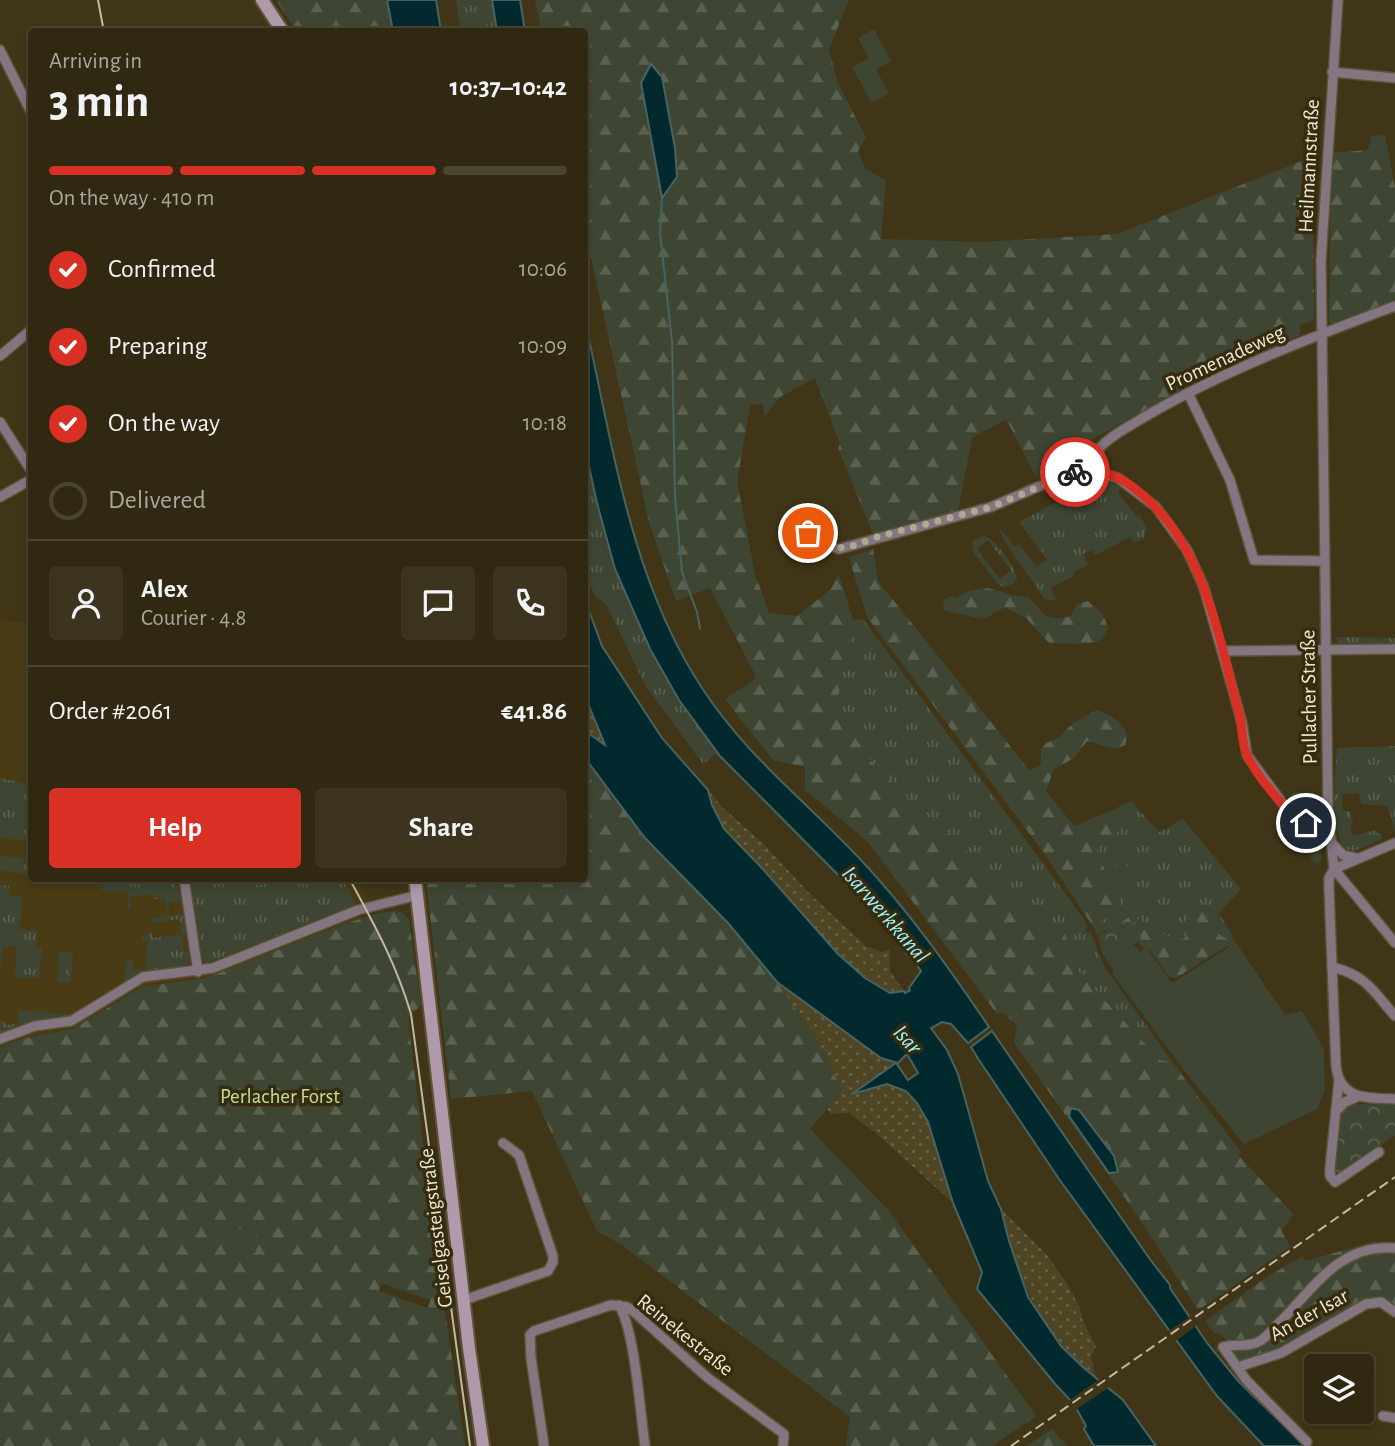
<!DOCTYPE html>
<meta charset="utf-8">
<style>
body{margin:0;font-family:"Alegreya Sans",sans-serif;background:#3c341f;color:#f1f3f6;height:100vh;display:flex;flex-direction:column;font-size:26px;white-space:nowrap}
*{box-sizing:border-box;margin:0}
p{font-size:23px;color:#a8a69f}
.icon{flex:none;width:38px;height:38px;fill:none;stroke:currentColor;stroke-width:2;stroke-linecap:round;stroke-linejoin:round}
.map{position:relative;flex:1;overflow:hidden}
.panel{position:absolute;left:28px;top:28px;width:560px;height:854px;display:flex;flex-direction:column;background:#302811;border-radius:7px;box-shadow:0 4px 10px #0003,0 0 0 2px #4b4431}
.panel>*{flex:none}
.buttons{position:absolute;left:1304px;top:1354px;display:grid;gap:14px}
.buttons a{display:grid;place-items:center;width:70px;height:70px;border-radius:7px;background:#302811;box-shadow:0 4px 10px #0003,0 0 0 2px #4b4431;font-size:35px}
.pin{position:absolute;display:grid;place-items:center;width:60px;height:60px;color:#fff;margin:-30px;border:4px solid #fff;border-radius:50%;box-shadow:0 2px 7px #0007}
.courier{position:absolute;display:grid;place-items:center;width:70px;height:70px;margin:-35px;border:5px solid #d93025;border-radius:50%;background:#fff;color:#222;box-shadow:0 2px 9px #0007}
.head em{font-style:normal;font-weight:600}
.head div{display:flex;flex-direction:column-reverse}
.head{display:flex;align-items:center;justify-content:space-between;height:119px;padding:0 21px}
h1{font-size:46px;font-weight:600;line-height:52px}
.bar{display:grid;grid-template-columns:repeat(4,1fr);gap:10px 7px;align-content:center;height:84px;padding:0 21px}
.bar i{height:9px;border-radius:5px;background:#4b4431}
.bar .on{background:#d93025}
.bar p{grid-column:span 4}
.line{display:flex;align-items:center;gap:18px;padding:0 21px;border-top:2px solid #4b4431}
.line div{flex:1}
.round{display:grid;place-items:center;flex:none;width:74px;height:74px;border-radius:7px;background:#3c341f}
ol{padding:0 21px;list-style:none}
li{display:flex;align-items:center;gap:21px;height:77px}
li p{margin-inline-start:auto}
li .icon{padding:7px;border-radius:50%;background:#d93025;color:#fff;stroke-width:4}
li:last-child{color:#a8a69f}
li i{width:38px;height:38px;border:4px solid #4b4431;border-radius:50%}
.action{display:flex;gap:14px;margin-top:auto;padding:14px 21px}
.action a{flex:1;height:80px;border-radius:7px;background:#d93025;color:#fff;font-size:28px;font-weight:600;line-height:80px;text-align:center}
.action a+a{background:#3c341f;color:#f1f3f6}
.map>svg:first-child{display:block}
.built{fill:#493c15}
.grass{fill:url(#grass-tufts);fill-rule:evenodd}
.forest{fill:url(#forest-firs);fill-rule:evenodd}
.sand{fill:url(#sand-dots)}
.park{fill:url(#park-crowns)}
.garden{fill:#3e4633}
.water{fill:#022a2e;stroke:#486360;stroke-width:2}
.pier{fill:#403617}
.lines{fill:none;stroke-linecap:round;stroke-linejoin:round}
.stream{stroke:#486360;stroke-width:2}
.street-casing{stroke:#5c5235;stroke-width:12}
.secondary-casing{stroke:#5c5235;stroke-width:16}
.street{stroke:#847681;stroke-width:9}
.secondary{stroke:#af99ab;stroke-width:12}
.tram{stroke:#c0b9a3;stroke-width:2}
.rail{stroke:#c0b9a3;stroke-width:2;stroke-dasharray:10 5;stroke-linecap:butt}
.done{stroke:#b0a992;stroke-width:7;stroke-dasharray:0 12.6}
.route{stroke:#d93025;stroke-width:9}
.labels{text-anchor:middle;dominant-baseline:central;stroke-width:7;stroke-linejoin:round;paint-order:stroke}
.street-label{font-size:21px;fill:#ede7d5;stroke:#362c0d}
.park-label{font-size:21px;fill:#c1dca0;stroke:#362c0d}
.water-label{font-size:23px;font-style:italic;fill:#9af1fb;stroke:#362c0d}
</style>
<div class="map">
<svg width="1395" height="1446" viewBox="0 0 1395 1446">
<defs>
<pattern id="grass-tufts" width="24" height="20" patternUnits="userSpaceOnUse" patternTransform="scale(1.75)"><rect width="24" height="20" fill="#3e4633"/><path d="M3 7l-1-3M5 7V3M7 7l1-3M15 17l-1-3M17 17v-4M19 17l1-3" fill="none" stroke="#5a6150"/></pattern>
<pattern id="forest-firs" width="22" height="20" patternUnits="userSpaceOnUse" patternTransform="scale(1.75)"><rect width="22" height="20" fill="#3e4633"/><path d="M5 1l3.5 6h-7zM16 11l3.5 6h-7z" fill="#5a6150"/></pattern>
<pattern id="sand-dots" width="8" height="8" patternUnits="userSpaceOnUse" patternTransform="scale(1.75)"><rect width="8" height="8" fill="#4e4525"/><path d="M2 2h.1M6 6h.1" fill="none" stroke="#686044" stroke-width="1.8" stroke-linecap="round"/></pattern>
<pattern id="park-crowns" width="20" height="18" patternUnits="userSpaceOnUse" patternTransform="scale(1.75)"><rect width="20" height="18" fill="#3e4633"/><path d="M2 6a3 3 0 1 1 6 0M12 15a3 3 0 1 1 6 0" fill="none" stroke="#5a6150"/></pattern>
</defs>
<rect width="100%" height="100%" fill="#403617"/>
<polygon class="built" points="0,620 31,623 32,878 356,879 368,899 356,905 362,918 206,978 142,987 73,1029 17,1040 0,1048"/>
<g class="grass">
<polygon points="456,0 492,0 497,31 461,31"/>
<polygon points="584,448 597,503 615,569 650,649 679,700 718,752 703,764 645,685 606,604 595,596 585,575"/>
<path d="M1081,476L1099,478L1119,486L1120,488L1118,491C1123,503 1130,506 1136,516L1139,515L1147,528L1144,538L1134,543L1130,537L1096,555L1092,550L1083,554L1088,565L1073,573L1074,576L1050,588L1056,599L1051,601L1044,598L1005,542L998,526L1015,547L1019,544L1037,567L1047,559L1019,522L1059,501L1052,486Z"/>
<path d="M982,536C994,536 1015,566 1017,578L1013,584L1003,587L998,584L974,553L972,542ZM988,540L1011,570L1000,579L977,549Z"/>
<polygon points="863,619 1084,919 1087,926 1085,930 1091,933 1104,966 1172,1062 1160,1060 1078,971 1065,934 1039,933 953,836 941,831 871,761 836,709 853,620"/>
<polygon points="1334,637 1395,638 1395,644 1341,645"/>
<path d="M1395,746V832L1388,806L1361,804L1359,793L1342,794V811H1350L1353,824L1350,825L1353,836L1376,830L1378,834L1381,833L1382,839L1354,851L1345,849C1328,827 1336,775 1337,748Z"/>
<polygon points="0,778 31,785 31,842 0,837"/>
<path d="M1300,792L1306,798L1320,796V821C1300,820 1297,819 1286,803L1292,793Z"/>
<polygon points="1131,801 1159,832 1183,819 1241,889 1219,913 1236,943 1231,946 1185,931 1185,938 1175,941 1121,924 1101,932 1098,936 1092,925 1122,911 1096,849 1118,831 1113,810"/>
<polygon points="1297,828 1320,829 1321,861 1315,863 1291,829"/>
<polygon points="0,856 31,859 31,875 0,870"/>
<polygon points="103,879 172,879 179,890 181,901 169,902 169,909 167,909 165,898 154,899 154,895 131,896 131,909 128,909 129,891 102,891"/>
<polygon points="190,879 342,879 356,905 207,963 203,960"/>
<polygon points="0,885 9,886 9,895 23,897 19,929 38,931 36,948 42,949 39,979 15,977 17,947 3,946 0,975"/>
<polygon points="184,914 186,934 182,935 184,952 189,952 188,964 180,968 145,970 124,982 126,959 133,959 133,969 145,969 148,941 142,940 142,936 152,931 153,938 182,934 180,919 151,923 150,918"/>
<polygon points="59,951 73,952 70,982 57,981"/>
<polygon points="19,1010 72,1015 21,1024 0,1033 0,1022 4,1021 5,1025 18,1023"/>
<polygon points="234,1226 259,1237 255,1253 230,1241"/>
</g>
<g class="forest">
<polygon points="276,0 387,0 393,31 296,31"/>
<path d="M535,0H849L829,49L837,81L866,138L858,151L865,169L886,180L881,239L982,242L1117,234L1317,155L1313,203L1314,320L1300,325V335L1186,387L1084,444L1077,460L1038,480L1006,419L972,438L957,515L873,534L838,448L840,444L815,378L780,397L765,416L763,404L750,405L737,482L755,574L769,613L797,616L830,590L839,575L853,620L836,709L871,761L941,831L953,836L1039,933L1065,934L1078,971L1160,1060L1172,1062L1241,1152L1239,1156L1293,1214L1282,1231L1290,1247L1198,1310L1139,1218L1014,1043L1017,1025L1002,1012L997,1014L867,841L805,790V767L773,760L725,699L757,678L710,588L676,601L649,522L585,229L584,32L542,31ZM1069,1116L1099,1138L1114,1156L1110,1173Z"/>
<polygon points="1385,135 1395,188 1395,301 1332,324 1329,322 1331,153 1368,150 1371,136"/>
<path d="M873,549L878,581L1030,771L1041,764V750L1046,743L1059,738L1070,726L1092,712L1099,710C1114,718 1132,726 1125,745L1116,749L1087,741L1074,758L1054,769L1046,791L1074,826L1113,810L1119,831L1096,849L1122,911L1092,925L1044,853L867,617L849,557Z"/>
<path d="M984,588C1000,589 1013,598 1029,597C1043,614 1047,623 1071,616L1077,604L1088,601L1103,614L1108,628C1106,631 1105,635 1102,638C1096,648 1064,641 1050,644L1027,619L1005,607L983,619L943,610L944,600L950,596L956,598L969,591Z"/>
<polygon points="585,758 645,838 728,923 777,982 823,1049 842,1091 810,1129 888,1210 1036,1416 992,1446 846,1446 850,1417 622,1245 597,1231 532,1091 451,1099 426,879 584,878"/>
<path d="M394,911L402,912L409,920L421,1005L408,1018L437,1258L465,1446H0V1048L17,1040L73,1029L142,987L206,978L341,925L379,913ZM235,1227L259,1237L255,1253L230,1241ZM381,1283L430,1300L428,1308L379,1291Z"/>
<polygon points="1202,912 1214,916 1219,923 1216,932 1228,940 1229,944 1233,947 1227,946 1176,978 1169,977 1150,950 1142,947 1125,924 1119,924 1129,917 1135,917 1176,941 1185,938 1183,924 1188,916"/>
<polygon points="1376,1241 1379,1250 1395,1251 1395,1309 1382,1300 1354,1306 1280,1347 1280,1351 1245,1362 1233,1356 1229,1350 1231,1344 1219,1333 1214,1333 1205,1321 1270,1275 1302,1257 1306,1261"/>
<polygon points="1052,1429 1067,1446 1027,1446"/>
</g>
<g class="sand">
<polygon points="585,696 606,746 585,731"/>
<path d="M708,790L723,808L764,844L807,891L866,946L881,952L890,950V971L904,991L890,994C843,965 810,922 774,881C758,864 739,848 725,830C716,819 711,804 708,790Z"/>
<path d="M777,982L881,1058L895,1062L896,1063L854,1093C864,1091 876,1084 886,1084C927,1083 944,1173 953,1203L878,1135L849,1113L831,1114L827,1109L842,1091L823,1049Z"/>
<path d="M1001,1209L1047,1255L1068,1285L1079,1306L1083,1321L1096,1346L1091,1356L1096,1379C1038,1328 1019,1283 1001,1209Z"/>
</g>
<g class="park">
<polygon points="1128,922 1135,923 1142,939 1109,963 1103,954 1098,937 1113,926"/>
<polygon points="1353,1104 1395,1105 1395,1135 1340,1174 1334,1170 1341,1112"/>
</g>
<g class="garden">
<polygon points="874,29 891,61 876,70 889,93 872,103 852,67 869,58 858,38"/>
<polygon points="1125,862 1142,905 1127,911 1110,868"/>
<polygon points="1236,943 1285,1015 1302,1011 1324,1049 1325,1091 1317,1109 1244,1144 1187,1074 1112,973 1114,971 1109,963 1134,945 1140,952 1146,947 1172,983"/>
</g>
<g class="water">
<polygon points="387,0 436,0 441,31 393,31"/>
<polygon points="492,0 520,0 525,31 497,31"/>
<polygon points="651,64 662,77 675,148 677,177 662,198 641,83"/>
<path d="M584,316C612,441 630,579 702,688C747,757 805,800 860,859C909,911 949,968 989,1027L968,1043L951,1024L942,1022L931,1028L947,1050L958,1074L988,1181L1001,1209L1009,1241L1028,1297L1061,1346L1085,1369L1123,1400L1156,1446H1094L1084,1429L1086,1426L1074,1404L1056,1385L977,1289L982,1272L953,1203L928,1122L917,1103L906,1091L887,1084L852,1094L896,1063L908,1080L918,1073L907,1054L898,1063L881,1058L777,982L728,923L645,838L585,758V731L605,745L585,696V600L602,646L662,738L708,790L712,805L724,829L760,866L838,954L865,978L890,993L904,991L905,993L910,990L909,988L921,971L912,958L909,957L866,903L720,756L679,700L650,649L615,569L597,503L585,448Z"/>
<polygon points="992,1031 1149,1258 1170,1285 1170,1288 1207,1343 1238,1381 1305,1446 1264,1446 1217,1396 1059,1179 979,1060 971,1047"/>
<polygon points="1071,1108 1079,1110 1114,1156 1118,1172 1109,1173 1069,1116"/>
</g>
<g class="pier">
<polygon points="1192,1315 1199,1324 1174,1342 1167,1332"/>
<polygon points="1101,1378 1111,1386 1074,1411 1067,1402"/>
</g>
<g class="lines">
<polyline class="stream" points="662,198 660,233 672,341 675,497 682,572 697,612 700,629"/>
<defs>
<g id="street">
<path d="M1338,0L1321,261L1328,810L1334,869L1329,878V889L1336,1066C1340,1100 1367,1098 1395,1099"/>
<polyline points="0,50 32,114"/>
<polyline points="1332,72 1395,78"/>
<polyline points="0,356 32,329"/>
<polyline points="1188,393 1230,480 1254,560 1324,561"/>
<polyline points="0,422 32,472"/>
<path d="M1092,471C1092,466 1092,460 1095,455C1102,441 1123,430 1136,422C1217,373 1307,339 1395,306"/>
<polyline points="0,497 32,479"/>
<polyline points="802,524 819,543 839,549 991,507 1068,474 1092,471 1118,478 1156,507 1187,550 1203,585 1222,651 1242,723 1247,755 1294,819 1306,823 1329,823"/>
<polyline points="1222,651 1395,649"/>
<polyline points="1331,842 1343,855 1356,858"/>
<polyline points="1334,869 1395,943"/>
<polyline points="1334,869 1395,843"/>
<polyline points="184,878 198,972"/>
<path d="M1332,967C1366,975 1374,992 1395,1016"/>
<polyline points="0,1039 35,1026 71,1021 143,977 213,968 358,910 418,895"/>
<polyline points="1339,1080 1330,1168 1330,1176 1335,1182 1379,1152"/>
<polyline points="1336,1111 1345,1102 1359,1096"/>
<polyline points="464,1300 548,1271 553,1262 553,1256 519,1155 503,1143"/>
<path d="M619,1305C635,1331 640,1412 645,1446"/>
<polyline points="1238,1367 1281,1353 1366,1304 1381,1302 1395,1312"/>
<polyline points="1383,1416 1395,1418"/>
<path d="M1307,1442L1247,1381L1223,1347C1236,1343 1249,1348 1260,1341C1268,1336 1274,1328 1280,1322C1314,1288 1340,1243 1395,1248"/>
<polyline points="544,1446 531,1358 530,1335 534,1331 611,1305 627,1307 634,1312 708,1378 784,1434 783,1446"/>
</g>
<g id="secondary">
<polyline points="262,0 283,32"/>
<polyline points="415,878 469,1348 483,1446"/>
</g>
</defs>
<use href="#street" class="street-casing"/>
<use href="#secondary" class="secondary-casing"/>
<use href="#street" class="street"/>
<use href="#secondary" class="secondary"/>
<g class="tram">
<polyline points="98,0 104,32"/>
<path d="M349,878C374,924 396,963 411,1014L470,1446"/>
</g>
<polyline class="rail" points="1011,1446 1395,1177"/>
</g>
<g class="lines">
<polyline class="done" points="808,533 819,543 831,548 850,547 877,537 991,507 1075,472"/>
<path class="route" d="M1075,472C1099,466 1122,478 1139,492C1205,545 1218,636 1239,713C1243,726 1241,742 1247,755C1257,777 1277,797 1292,816L1300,822L1306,823"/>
</g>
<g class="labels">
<g class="street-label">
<text transform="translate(1309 166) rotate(-87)">Heilmannstraße</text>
<text transform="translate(1225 358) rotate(-25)">Promenadeweg</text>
<text transform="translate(1309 697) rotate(-91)">Pullacher Straße</text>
<text transform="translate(436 1228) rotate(-97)">Geiselgasteigstraße</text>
<text transform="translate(1309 1315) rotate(-29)">An der Isar</text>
<text transform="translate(685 1335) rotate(39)">Reinekestraße</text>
</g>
<g class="park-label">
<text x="280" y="1096">Perlacher Forst</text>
</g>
<g class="water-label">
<text transform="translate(885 915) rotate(49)">Isarwerkkanal</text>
<text transform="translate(907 1040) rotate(47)">Isar</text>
</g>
</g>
</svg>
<div class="buttons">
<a><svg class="icon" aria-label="layers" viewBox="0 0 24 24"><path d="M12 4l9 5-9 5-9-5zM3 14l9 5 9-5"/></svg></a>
</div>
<div class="pin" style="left:808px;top:533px;background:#ea580c"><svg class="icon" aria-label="bag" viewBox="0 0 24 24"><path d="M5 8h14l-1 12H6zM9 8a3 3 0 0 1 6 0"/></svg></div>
<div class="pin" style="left:1306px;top:823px;background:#1f2937"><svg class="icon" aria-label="home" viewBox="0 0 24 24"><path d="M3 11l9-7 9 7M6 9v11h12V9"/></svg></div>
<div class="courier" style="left:1075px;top:472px"><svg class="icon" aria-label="bike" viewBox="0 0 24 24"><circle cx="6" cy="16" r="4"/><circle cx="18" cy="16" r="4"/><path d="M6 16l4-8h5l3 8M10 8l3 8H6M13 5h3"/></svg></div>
<section class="panel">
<div class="head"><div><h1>3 min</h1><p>Arriving in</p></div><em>10:37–10:42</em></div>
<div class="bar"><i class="on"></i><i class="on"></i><i class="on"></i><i></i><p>On the way · 410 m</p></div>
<ol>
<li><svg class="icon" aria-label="check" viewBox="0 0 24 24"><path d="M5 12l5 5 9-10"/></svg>Confirmed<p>10:06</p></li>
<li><svg class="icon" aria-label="check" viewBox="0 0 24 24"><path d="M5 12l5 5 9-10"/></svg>Preparing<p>10:09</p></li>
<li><svg class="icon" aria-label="check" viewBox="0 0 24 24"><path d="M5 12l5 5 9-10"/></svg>On the way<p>10:18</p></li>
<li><i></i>Delivered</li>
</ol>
<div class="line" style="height:126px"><a class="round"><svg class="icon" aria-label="person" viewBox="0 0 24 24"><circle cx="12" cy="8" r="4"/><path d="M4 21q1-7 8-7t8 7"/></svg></a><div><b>Alex</b><p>Courier · 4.8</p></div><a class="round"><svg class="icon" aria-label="chat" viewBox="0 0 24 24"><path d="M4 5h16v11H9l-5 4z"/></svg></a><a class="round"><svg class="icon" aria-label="phone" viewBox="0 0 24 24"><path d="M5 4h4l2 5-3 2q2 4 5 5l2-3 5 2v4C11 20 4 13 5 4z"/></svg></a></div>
<div class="line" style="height:91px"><div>Order #2061</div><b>€41.86</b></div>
<div class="action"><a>Help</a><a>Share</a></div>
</section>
</div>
